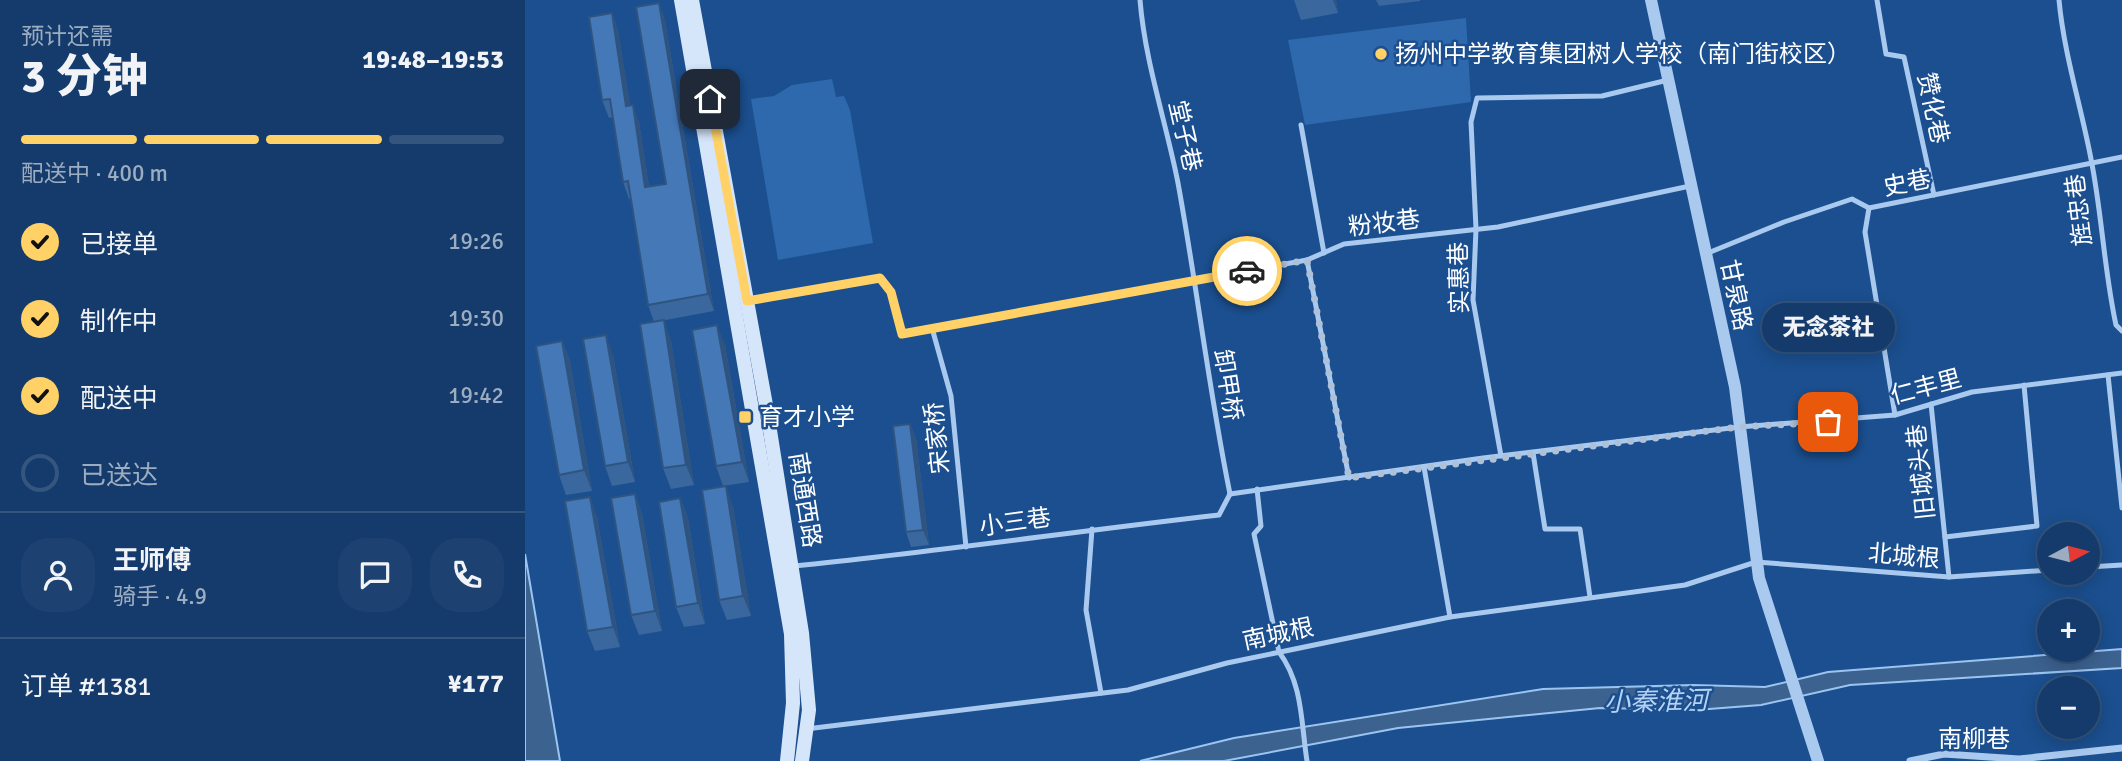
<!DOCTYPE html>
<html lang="zh">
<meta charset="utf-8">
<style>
body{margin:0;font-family:Signika,"Noto Sans SC",sans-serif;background:#1d4271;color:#f1f3f6;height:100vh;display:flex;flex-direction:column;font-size:26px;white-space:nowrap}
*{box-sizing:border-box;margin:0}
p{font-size:23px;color:#9dadc1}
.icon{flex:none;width:38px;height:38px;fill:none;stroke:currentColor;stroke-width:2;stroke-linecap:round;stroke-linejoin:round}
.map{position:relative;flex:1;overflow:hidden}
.side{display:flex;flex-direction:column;background:#143b6b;width:525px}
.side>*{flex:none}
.needle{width:46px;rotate:83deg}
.fabs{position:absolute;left:1512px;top:522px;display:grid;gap:14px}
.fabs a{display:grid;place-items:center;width:63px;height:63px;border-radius:50%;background:#143b6b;box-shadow:0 4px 18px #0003,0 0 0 2px #33557e;font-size:35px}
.pin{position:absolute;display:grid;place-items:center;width:60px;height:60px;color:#fff;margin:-30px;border-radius:14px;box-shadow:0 4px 10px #0006}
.courier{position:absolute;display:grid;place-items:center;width:70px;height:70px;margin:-35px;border:5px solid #ffd166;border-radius:50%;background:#fff;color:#222;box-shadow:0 2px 9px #0007}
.bubble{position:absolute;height:49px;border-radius:24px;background:#143b6b;box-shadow:0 4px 18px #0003,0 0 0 2px #33557e;font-size:23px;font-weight:800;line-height:49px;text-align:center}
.summary em{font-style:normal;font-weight:800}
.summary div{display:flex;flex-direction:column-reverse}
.summary{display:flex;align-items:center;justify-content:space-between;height:119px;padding:0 21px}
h1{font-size:46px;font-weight:800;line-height:52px}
.bar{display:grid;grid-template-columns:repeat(4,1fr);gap:10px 7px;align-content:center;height:84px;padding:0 21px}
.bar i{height:9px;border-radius:5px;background:#33557e}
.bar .on{background:#ffd166}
.bar p{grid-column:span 4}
.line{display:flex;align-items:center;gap:18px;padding:0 21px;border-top:2px solid #33557e}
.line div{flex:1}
.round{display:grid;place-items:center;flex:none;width:74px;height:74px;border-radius:28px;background:#1d4271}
ol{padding:0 21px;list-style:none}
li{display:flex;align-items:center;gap:21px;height:77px}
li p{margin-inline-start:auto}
li .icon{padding:7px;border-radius:50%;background:#ffd166;color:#111;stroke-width:4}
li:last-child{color:#9dadc1}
li i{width:38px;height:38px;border:4px solid #33557e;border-radius:50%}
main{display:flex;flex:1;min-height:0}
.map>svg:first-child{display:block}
.green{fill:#2e69ad}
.water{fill:#3c6290;stroke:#9cc4f0;stroke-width:2}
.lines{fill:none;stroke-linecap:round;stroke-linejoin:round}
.service{stroke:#a9c9ee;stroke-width:5}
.minor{stroke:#a9c9ee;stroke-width:7}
.tertiary{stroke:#a9c9ee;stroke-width:12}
.secondary{stroke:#d6e6fa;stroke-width:14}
.wall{fill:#3a679d}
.shaded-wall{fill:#305480}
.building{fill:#4478b7;stroke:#305480;stroke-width:2}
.done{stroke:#afc1d8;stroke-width:7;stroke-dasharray:0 12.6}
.route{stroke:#ffd166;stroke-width:9}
.poi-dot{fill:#ffd166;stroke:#1b4f8f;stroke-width:2.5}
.labels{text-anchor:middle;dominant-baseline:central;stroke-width:5;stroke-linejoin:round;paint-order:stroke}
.poi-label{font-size:24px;fill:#fff;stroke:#1b4f8f;text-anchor:start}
.street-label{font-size:24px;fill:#fff;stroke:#1b4f8f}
.water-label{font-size:26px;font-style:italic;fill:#b5d3f5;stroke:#1b4f8f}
</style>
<main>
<section class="side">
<div class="summary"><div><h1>3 分钟</h1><p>预计还需</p></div><em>19:48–19:53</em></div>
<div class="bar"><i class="on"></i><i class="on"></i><i class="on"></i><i></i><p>配送中 · 400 m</p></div>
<ol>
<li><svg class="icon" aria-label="check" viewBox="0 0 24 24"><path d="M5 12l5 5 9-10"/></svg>已接单<p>19:26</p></li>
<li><svg class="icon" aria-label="check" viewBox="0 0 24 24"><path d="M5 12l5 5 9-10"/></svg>制作中<p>19:30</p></li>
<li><svg class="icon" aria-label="check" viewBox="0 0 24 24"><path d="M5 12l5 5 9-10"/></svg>配送中<p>19:42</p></li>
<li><i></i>已送达</li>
</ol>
<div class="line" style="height:126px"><a class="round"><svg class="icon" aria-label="person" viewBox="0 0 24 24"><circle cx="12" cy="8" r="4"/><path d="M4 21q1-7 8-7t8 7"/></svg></a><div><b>王师傅</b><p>骑手 · 4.9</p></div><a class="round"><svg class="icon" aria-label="chat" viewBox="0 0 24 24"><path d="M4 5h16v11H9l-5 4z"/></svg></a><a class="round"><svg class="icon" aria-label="phone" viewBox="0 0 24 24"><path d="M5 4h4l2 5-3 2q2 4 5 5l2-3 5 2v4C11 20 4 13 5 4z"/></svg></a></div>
<div class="line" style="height:91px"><div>订单 #1381</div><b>¥177</b></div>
</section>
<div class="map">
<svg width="1597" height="761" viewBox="0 0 1597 761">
<rect width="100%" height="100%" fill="#1b4f8f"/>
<g class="green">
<polygon points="941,18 946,102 780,125 763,40"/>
<polygon points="307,79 311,97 319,96 325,110 348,243 253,260 226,99 249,96 267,85"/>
</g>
<g class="water">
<polygon points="0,554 35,761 0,761"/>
<polygon points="1597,649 1597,668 1325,685 1236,705 1171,710 1075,708 873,728 699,761 615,761 709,738 1018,689 1168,685 1240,687 1303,672"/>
</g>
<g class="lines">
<g class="service">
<path d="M615,0C620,62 641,122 653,183C672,287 684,391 705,494"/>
<polyline points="1352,0 1361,54 1379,57 1409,195"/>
<path d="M1534,0C1539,54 1556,106 1566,159C1577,214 1579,270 1591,325L1597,331"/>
<polyline points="776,125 799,253"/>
<polyline points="1344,208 1340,232 1370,415"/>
<polyline points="1183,253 1259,222 1327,199 1344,208 1597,157"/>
<polyline points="782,260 824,478"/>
<polyline points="223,301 355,278 366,292 377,334 782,260 819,244 973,227 1165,186"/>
<polyline points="407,328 426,396 441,547"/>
<polyline points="1583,375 1597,508"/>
<polyline points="1406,404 1424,577"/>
<polyline points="1008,453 1020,529 1055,529 1065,597"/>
<polyline points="976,456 948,300 951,229 946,122 952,98 1077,96 1143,80"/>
<polyline points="899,467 925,617"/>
<path d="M732,489L736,526L729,534L754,652C778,684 776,723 782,761"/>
<polyline points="705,494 958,458 1214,427 1370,415 1447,392 1597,373"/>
<polyline points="567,529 561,610 576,693"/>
<polyline points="1420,537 1512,526 1499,385"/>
<path d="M269,566C411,552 552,531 694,515L705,494"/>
<polyline points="1563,567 1597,565"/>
<polyline points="281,729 603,690 702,663 925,617 1160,585 1231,562 1424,577 1524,570"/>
</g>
<polyline class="minor" points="1385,761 1419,754 1494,759 1597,748"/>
<polyline class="tertiary" points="1126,0 1210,387 1234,578 1293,761"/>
<g class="secondary">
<polyline points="156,0 266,634 268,703 262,761"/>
<polyline points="167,0 241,405 277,633 284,710 277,761"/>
</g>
</g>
<g class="wall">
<polygon points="769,0 811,0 813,13 776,20"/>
<polygon points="851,0 895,0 895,1 854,6"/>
<polygon points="134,3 140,21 189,311 130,322 146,341 169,485 146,489 138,468 129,322 123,305 106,199 104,199 98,182 88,117 84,118 77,100 87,13 93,31 105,105 114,122 124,187 141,184"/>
<polygon points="37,341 45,361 67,491 41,495 34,475"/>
<polygon points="200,345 224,482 198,486 191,466"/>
<polygon points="88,355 110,482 87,486 80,466"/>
<polygon points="385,424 391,439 404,545 386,547 381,532"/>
<polygon points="110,494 117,514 137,631 114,635 106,615"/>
<polygon points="155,498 163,518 180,624 159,627 151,607"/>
<polygon points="208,507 226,616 202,620 194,600"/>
<polygon points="72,517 95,647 70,651 62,631"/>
</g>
<g class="shaded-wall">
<polygon points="808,0 811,0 813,13"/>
<polygon points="134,3 140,21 189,311 183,294"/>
<polygon points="87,13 93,31 108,123 101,106"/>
<polygon points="108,105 114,122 127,205 120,187"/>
<polygon points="139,320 146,341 169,485 161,465"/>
<polygon points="192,325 200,345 224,482 217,462"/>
<polygon points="81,335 88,355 110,482 103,462"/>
<polygon points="37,341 45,361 67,491 59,470"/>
<polygon points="385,424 391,439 404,545 398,530"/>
<polygon points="201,486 208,507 226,616 218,596"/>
<polygon points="110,494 117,514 137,631 130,611"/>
<polygon points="65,497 72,517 95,647 88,627"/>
<polygon points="155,498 163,518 180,624 173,603"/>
</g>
<g class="building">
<polygon points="134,3 183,294 123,305 103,181 98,182 85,99 77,100 64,17 87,13 101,106 108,105 120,187 141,184 111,7"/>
<polygon points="139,320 161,465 138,468 115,324"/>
<polygon points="192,325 217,462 191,466 167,330"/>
<polygon points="81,335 103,462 80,466 58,339"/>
<polygon points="37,341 59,470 34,475 11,346"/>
<polygon points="385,424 398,530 381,532 368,426"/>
<polygon points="201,486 218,596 194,600 177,490"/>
<polygon points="110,494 130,611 106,615 86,498"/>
<polygon points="65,497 88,627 62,631 40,501"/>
<polygon points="155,498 173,603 151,607 134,502"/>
</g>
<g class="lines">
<polyline class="done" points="722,271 782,260 824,478 1214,427 1303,422"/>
<polyline class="route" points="185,99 222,301 355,278 366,292 377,334 722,271"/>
</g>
<g class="poi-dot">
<circle cx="856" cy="54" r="7"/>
<rect x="213" y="410" width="14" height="14" rx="3.5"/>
</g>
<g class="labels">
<g class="poi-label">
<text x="870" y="54">扬州中学教育集团树人学校（南门街校区）</text>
<text x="234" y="417">育才小学</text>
</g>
<g class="street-label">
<text transform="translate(1408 108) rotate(78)">赞化巷</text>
<text transform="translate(660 136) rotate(77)">堂子巷</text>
<text transform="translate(1382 183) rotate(-11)">史巷</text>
<text transform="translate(1554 210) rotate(-97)">旌忠巷</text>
<text transform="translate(859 223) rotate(-7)">粉妆巷</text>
<text transform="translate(934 278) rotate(-91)">实惠巷</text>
<text transform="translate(1211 295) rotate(78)">甘泉路</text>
<text transform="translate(703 385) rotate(81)">卸甲桥</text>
<text transform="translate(1401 387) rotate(-15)">仁丰里</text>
<text transform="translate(412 438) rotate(-96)">宋家桥</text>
<text transform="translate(1396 472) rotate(-96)">旧城头巷</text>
<text transform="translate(280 500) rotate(81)">南通西路</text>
<text transform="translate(490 522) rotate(-8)">小三巷</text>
<text transform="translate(1379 556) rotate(5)">北城根</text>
<text transform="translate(753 634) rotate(-12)">南城根</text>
<text x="1449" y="739">南柳巷</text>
</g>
<g class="water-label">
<text transform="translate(1131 702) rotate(-1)">小秦淮河</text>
</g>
</g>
</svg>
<div class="fabs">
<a><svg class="needle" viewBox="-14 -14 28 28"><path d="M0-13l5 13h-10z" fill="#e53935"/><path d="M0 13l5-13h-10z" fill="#9dadc1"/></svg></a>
<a>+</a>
<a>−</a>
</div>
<div class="pin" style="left:1303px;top:422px;background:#ea580c"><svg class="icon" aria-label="bag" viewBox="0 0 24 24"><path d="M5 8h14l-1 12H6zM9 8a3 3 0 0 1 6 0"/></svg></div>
<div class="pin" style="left:185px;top:99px;background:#1f2937"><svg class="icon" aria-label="home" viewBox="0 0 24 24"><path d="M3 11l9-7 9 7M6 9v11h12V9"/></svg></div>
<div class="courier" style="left:722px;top:271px"><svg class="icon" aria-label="car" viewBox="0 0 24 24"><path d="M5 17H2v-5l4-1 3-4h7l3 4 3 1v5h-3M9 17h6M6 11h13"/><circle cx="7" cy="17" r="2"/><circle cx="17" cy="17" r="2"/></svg></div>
<div class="bubble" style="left:1237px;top:303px;width:133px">无念茶社</div>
</div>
</main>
